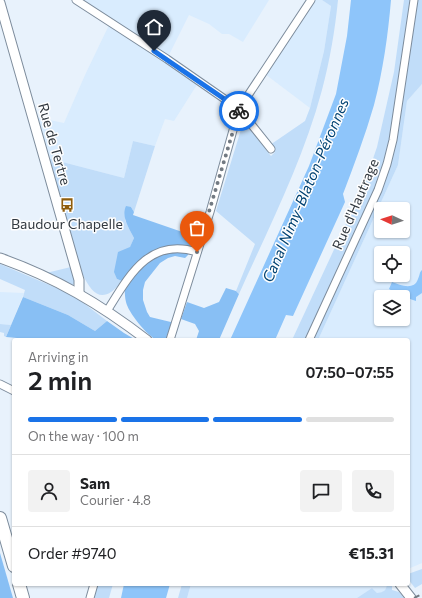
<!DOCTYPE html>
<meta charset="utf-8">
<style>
body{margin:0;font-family:Commissioner,sans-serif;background:#f2f2f2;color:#202124;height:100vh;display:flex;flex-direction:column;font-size:15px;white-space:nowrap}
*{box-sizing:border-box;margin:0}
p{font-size:13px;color:#757577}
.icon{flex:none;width:22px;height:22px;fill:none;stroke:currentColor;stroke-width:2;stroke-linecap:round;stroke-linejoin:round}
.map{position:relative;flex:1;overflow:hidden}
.side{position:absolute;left:12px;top:338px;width:398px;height:248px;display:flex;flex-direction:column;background:#fff;border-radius:4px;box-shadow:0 1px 3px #0004}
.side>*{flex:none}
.needle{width:26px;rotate:273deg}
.fabs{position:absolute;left:374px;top:202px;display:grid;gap:8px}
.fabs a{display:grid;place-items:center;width:36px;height:36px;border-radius:4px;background:#fff;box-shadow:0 1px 3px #0004;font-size:20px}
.pin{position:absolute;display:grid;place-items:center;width:34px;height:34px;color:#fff;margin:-41px -17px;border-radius:50% 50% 50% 0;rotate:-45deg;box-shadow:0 0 4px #0007}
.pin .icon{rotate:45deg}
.courier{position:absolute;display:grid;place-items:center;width:40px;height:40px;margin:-20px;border:3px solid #1a73e8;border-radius:50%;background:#fff;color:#222;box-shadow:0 1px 5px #0007}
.headline em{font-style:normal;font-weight:600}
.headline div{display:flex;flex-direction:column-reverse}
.headline{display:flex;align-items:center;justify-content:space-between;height:68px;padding:0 16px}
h1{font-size:26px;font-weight:600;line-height:30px}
.bar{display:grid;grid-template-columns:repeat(4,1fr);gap:6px 4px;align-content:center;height:48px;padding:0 16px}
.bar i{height:5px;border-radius:3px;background:#e0e0e0}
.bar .on{background:#1a73e8}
.bar p{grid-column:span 4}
.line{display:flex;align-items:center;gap:10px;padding:0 16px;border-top:1px solid #e0e0e0}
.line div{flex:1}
.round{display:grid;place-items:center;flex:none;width:42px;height:42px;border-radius:4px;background:#f2f2f2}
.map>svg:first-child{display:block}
.built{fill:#d9ecfe;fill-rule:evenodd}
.green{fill:#c1ddf9}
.forest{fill:#88bff4}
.water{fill:#8ec5fa}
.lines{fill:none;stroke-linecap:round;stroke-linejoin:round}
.minor-casing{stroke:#7d8c9c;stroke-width:9}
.tertiary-casing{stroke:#7d8c9c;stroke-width:11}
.primary-casing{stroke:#7d8c9c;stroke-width:14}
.minor{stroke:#fff;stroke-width:7}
.tertiary{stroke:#fff;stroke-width:9}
.primary{stroke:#fff;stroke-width:12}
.rail{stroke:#727a82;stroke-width:2;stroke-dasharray:6 3;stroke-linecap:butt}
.done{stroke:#727a82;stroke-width:4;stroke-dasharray:0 7.2}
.route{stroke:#1a73e8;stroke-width:5}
.labels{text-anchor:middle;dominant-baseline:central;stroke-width:3;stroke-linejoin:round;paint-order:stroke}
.street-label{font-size:14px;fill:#323940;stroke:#fefefe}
.poi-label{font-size:14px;fill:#323940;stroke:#fefefe}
.water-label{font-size:15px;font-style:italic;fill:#014272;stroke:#fefefe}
</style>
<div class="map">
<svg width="422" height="598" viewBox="0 0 422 598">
<rect width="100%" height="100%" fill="#e8f2fc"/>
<g class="built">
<polygon points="76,0 269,0 243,42 229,34 222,34 209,24 189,15 167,59"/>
<polygon points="314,0 322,0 331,6 324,51 310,108 265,74"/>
<polygon points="109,25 198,83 174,121 165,119 155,146 133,141 124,178 47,158 35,117 64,123 85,75"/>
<path d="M422,84V563L408,569V340H318L398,165L407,101ZM381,209H403V231H381ZM381,253H403V275H381ZM381,297H403V319H381Z"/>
<polygon points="0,292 24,293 11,325 0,324"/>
<polygon points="191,584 387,584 386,589 383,592 377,593 372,588 357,598 187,598"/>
</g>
<g class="green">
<path d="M322,0H338C335,30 330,60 322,90C303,161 269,227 239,294L236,291L255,244L216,211L243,123L248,127L271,156L275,152L270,145L305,121L310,108L324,51L331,6Z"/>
<polygon points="404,0 422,0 422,84 407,101 398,165 318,340 292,340 364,185 377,147 394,72"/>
<path d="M133,141L155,146L134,212L131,207L125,220L134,238L117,279L122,281C104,304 93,297 82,273L47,158L124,178Z"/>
<polygon points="0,264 73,295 107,321 95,331 68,315 23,297 25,290 0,279"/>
<polygon points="71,267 75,282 73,285 70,285 46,273"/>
<polygon points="0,324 11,325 6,337 4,336 4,333 0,332"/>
<polygon points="422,569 422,584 415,588 408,579 408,574"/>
<polygon points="98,584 113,584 109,598 93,598"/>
<polygon points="182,584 191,584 187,598 178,598"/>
<path d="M387,584H392V590L399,592L404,598H357L372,588L377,593C384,592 386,591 387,584Z"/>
</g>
<g class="forest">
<path d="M126,206L131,207L134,212L133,215L194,236L188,255L185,258L175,256L168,258L160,263L145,282L143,290V300L147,312L150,317L175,323L170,340C166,340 161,341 157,340C147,336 128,312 126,302C124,294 126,288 122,281L117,279L114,272L118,252L130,247L134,238C129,228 121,217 126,206Z"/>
<polygon points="226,288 236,291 239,294 219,340 196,340 199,331 195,324 181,319 187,302 204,308 219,302"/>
<polygon points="23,297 68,315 95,331 107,321 124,333 136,340 17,340 17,338 6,337"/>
<polygon points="0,553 13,598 0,598"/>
</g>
<g class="water">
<path d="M351,0H391C388,35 383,71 374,105C365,136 354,165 343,194L345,202L293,316L286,315L275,340H230L309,166L336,94L347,36Z"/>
<path d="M422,270V293L416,297V301L410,299L409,295L399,290L396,293L389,289L392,282C400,285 414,291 418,279C420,275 419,273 422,270Z"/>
<polygon points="124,584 170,584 166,598 121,598"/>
</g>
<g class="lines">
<defs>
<g id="minor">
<polyline points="76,0 167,59 239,109 271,149"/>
<path d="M107,311C129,276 149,237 197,252"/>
<polyline points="170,340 210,212 239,109 311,0"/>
<polyline points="309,340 378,190 387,164 393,140 414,0"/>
<polyline points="0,384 14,391"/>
<polyline points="90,598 94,584"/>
</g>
<g id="tertiary">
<polyline points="0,3 79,280 79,293"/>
<path d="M0,258C56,278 100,304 147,340"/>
<polyline points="400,584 411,598"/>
</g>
<g id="primary">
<polyline points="0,518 14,566"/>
<polyline points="19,584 23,598"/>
</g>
</defs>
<use href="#minor" class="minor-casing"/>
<use href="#tertiary" class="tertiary-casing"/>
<use href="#primary" class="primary-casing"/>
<use href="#minor" class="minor"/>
<use href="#tertiary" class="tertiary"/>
<use href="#primary" class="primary"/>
<polyline class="rail" points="414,598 422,594"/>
</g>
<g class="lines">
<polyline class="done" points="197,252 239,111"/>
<polyline class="route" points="154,51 239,109 239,111"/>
</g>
<defs>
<symbol id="bus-bare" viewBox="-9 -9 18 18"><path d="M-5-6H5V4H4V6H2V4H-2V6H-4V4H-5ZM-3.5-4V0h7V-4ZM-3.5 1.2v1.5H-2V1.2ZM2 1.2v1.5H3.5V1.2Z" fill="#8f5d0c" stroke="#fefefe" stroke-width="2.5" paint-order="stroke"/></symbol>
</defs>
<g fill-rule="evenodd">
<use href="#bus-bare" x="57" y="195" width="20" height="20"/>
</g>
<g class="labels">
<g class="street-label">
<text transform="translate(55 144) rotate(74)">Rue de Tertre</text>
<text transform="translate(355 204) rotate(-67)">Rue d'Hautrage</text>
</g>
<g class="poi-label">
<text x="67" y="223">Baudour Chapelle</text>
</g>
<g class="water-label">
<text transform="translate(305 190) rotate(-67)">Canal Nimy-Blaton-Péronnes</text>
</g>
</g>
</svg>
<div class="fabs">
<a><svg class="needle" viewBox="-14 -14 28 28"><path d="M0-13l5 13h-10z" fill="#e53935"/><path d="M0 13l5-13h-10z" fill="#757577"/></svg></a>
<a><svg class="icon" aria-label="locate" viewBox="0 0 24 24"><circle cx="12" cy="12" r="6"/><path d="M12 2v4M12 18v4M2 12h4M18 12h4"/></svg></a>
<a><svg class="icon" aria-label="layers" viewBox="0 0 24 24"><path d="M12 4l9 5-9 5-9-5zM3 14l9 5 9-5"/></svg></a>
</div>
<div class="pin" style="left:197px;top:252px;background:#ea580c"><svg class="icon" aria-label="bag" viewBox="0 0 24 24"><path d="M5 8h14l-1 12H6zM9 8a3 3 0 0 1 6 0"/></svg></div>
<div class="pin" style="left:154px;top:51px;background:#1f2937"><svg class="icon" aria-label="home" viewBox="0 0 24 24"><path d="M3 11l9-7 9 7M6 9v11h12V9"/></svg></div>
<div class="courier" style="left:239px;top:111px"><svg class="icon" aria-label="bike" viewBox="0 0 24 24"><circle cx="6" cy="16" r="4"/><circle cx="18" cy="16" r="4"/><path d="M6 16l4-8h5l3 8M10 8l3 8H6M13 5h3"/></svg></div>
<section class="side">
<div class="headline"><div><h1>2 min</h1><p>Arriving in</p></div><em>07:50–07:55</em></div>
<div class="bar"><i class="on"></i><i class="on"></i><i class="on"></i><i></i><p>On the way · 100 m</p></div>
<div class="line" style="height:72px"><a class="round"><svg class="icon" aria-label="person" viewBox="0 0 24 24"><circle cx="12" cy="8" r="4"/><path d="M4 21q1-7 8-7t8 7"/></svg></a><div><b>Sam</b><p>Courier · 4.8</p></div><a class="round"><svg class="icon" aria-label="chat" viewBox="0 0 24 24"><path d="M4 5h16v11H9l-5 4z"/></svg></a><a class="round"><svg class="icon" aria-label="phone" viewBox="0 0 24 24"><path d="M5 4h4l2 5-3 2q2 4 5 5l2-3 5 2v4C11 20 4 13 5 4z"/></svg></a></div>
<div class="line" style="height:52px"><div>Order #9740</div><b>€15.31</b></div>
</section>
</div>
